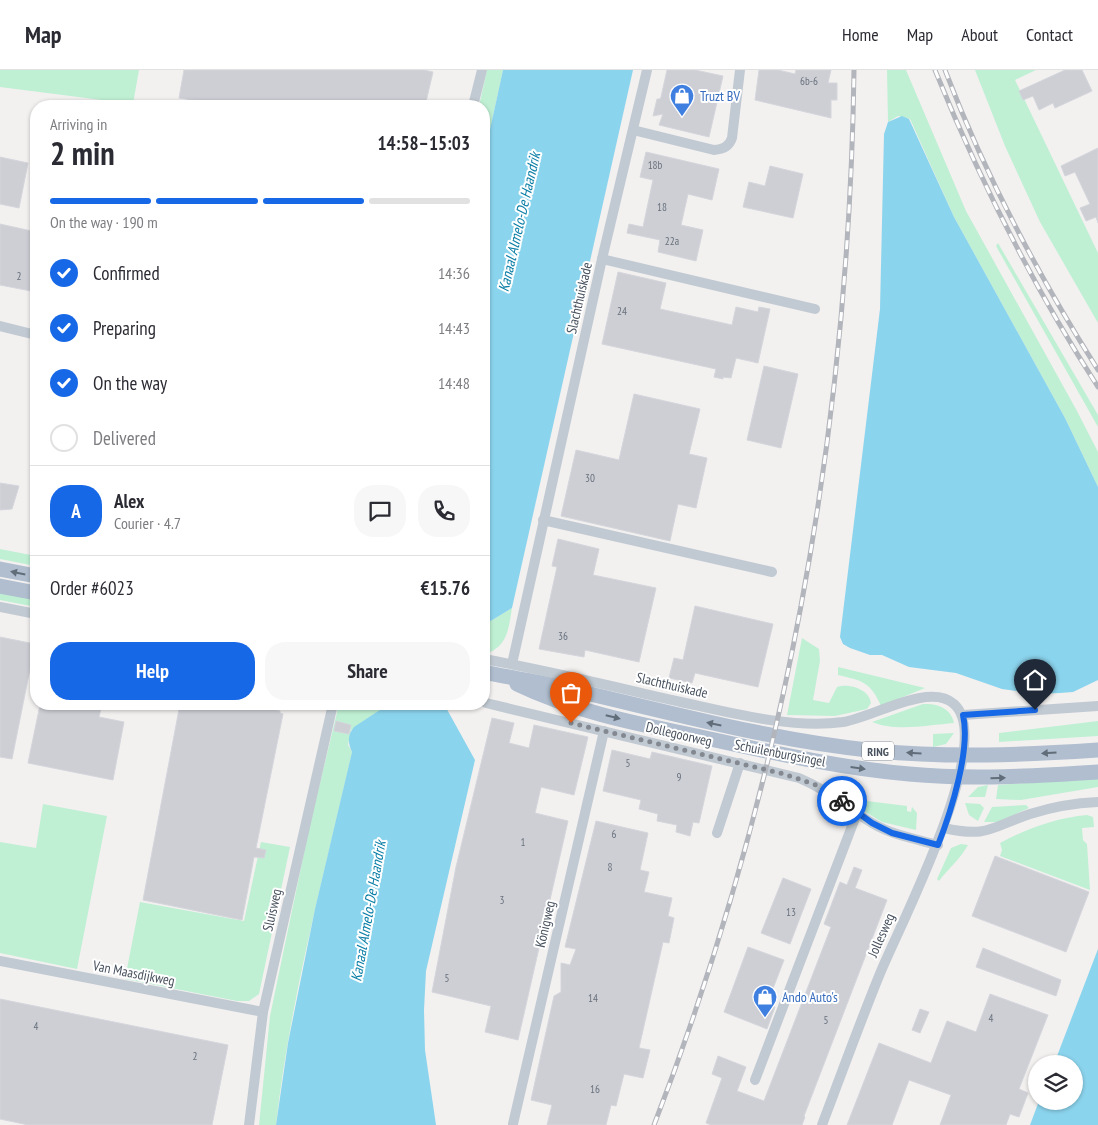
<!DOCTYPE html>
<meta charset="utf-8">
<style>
body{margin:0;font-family:"PT Sans Narrow",sans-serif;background:#f7f7f7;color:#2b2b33;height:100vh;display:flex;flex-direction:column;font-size:19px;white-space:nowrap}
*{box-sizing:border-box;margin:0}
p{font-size:16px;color:#7c7c81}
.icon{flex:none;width:28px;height:28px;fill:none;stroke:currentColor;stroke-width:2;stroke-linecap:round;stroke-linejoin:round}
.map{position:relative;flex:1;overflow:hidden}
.details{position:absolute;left:30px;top:30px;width:460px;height:610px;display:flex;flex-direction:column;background:#fff;border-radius:20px;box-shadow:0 1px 4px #0004}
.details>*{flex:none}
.tools{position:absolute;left:1028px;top:985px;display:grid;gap:10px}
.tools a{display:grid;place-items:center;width:55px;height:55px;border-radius:50%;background:#fff;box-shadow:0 1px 4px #0004;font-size:25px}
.pin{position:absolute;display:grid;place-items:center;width:42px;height:42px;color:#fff;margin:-51px -21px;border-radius:50% 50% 50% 0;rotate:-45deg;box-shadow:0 0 5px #0007}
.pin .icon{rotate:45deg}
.courier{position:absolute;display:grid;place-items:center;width:50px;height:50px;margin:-25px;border:4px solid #1768e6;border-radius:50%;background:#fff;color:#222;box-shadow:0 1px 6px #0007}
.summary em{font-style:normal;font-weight:800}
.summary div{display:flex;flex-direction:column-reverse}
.summary{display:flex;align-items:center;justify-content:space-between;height:85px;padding:0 20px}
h1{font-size:32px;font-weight:800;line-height:38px}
.bar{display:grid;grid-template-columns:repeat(4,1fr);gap:8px 5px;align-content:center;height:60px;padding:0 20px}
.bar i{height:6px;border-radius:4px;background:#e1e1e2}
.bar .selected{background:#1768e6}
.bar p{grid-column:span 4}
.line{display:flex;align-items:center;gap:12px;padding:0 20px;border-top:1px solid #e1e1e2}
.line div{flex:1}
.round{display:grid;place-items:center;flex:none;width:52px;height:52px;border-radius:20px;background:#f7f7f7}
ol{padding:0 20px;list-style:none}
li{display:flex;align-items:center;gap:15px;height:55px}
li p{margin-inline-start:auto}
li .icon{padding:5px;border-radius:50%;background:#1768e6;color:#fff;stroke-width:4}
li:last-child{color:#7c7c81}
li i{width:28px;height:28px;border:2px solid #e1e1e2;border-radius:50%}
.primary-button{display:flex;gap:10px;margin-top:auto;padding:10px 20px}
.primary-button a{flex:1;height:58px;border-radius:20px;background:#1768e6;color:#fff;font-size:20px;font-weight:800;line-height:58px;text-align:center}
.primary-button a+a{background:#f7f7f7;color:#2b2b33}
header{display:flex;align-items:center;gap:30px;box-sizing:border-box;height:70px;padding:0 25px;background:#fff;border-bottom:1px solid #e1e1e2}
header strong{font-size:24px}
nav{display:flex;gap:28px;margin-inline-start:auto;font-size:18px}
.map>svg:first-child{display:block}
.green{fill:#bff0d4}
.water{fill:#8bd4ed}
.building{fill:#cdcfd5;stroke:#d4d6dc}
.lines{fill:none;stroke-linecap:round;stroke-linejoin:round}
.minor{stroke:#c1cad2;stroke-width:10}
.primary{stroke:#b0becf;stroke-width:15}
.rail-casing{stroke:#b2b5bb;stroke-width:5}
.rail{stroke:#fff;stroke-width:3;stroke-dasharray:9;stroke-linecap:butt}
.oneway{fill:#626d7a}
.done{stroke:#848991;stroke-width:5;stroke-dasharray:0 9}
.route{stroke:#1768e6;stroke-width:6}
.labels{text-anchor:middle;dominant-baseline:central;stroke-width:4;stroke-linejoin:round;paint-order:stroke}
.number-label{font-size:11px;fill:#69717c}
.shield{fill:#fff;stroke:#7f868e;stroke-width:1}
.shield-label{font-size:12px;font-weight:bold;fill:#48525e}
.shop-label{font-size:14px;fill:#366cbe;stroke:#fff;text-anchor:start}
.street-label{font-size:14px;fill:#48525e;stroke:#fff}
.water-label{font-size:15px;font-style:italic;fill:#0a7ea6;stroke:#fff}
</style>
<header>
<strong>Map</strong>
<nav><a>Home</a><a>Map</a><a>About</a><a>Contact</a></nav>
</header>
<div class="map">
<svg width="1098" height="1055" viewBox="0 0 1098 1055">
<rect width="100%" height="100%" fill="#f3f0f0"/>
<g class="green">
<polygon points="0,0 139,0 133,34 0,17"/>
<polygon points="487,0 503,0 484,87 484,36 479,36"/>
<polygon points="887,0 906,0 966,141 1077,341 1098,382 1098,417 1065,348 954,147 910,49 898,46 888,52"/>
<polygon points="975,0 1036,0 1015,10 1098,183 1098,253 1040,152 1005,76"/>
<polygon points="998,173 1098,345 1098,357 996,176"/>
<polygon points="0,479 36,486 36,496 0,489"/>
<polygon points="0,520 36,527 36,537 0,530"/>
<path d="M512,538C509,556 508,574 490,582L484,579V555Z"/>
<path d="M802,568L819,579L820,591L813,630L829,633L837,617C849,613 869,619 871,633L867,639L835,646L787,645Z"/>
<path d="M838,597L925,618L881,636C870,611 862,611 838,605Z"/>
<path d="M339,634H389L351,660L348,675L352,682C324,806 290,929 276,1055H259L270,946L309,759Z"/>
<path d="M923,634C937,633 951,638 954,653C929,655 896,662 872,652Z"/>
<polygon points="1098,651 1098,666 999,672 999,663"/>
<polygon points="954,663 946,674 933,677 933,664"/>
<polygon points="1098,708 1098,717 1021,730 996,729 998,715"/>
<polygon points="988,715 985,727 968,727 978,717"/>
<polygon points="851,729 907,736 907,741 911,742 912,737 917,743 916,760 882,752 852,734 849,730"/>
<polygon points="965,733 980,734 984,738 978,751 969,745"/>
<polygon points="43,734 107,746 77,899 0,883 0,772 36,778"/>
<polygon points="1026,735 1029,738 998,752 984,752 992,737"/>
<path d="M1087,745L1093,747L1094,757L1082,758L1083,770L1087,774L1090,820L1000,786L1002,780L1000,773C1028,758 1056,748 1087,745Z"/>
<polygon points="261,772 290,777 259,924 249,931 237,931 125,909 140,832 244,851"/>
<path d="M961,774L968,775C961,788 948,799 939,811L937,809L951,778Z"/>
</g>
<g class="water">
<polygon points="503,0 633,0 512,538 484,555 484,87"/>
<polygon points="902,46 909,49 954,147 1065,348 1098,417 1098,610 1073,622 1060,623 1038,624 1002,619 956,603 909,597 882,585 870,585 850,578 843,574 840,567 880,239 884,64 888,52"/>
<path d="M389,634H444L475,690L426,901L424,940L425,980L436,1055H276L288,973L315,839L352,682C348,674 347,665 354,657Z"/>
<polygon points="1098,879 1098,1055 1030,1055 1039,1031 1074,1031 1074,994 1054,994"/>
</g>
<g class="building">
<polygon points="184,0 424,0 433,2 425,36 234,36 179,28"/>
<polygon points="667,0 695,0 723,6 709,67 659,55 663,44 653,46 657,29 660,29 661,27"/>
<polygon points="759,0 778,0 795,4 796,0 831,0 828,13 837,13 837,30 831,30 831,48 755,30"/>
<polygon points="1065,0 1082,0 1092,21 1055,38 1053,33 1039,40 1033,26 1023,30 1019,21"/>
<polygon points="1098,78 1098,153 1096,147 1086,151 1080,138 1090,134 1075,102 1065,106 1061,96"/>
<polygon points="646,82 719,99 712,130 688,124 681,155 703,160 696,191 658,182 660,170 627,163 629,154 643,157 653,110 640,107"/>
<polygon points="0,87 28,93 19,138 0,134"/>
<polygon points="770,96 803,104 793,148 743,137 749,112 765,116"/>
<polygon points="0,154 36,162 36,222 0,215"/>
<polygon points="618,202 666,213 660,239 732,255 736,237 758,242 759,237 770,239 758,293 736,288 731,308 723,307 723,309 714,307 716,299 602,274"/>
<polygon points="764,296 798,304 781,378 747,370"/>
<polygon points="634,324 700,339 689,384 707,388 696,438 678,434 670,471 561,446 576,380 619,390"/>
<polygon points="0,413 19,416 12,439 0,440"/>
<polygon points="558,469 599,479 593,505 656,518 639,592 585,580 584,587 539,579 557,497 552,496"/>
<polygon points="695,536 773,554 758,617 695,603 692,613 669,608 674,588 683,590"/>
<polygon points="0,567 35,574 12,689 0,687"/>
<polygon points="48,634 102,634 99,647 124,652 113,710 28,693 40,635 48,636"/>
<polygon points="180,634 263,634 262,637 280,641 280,643 283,644 256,778 266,780 264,788 254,787 242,850 143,830"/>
<polygon points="492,648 514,653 509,673 529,678 534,655 588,667 574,725 541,717 535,743 568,751 518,970 485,962 491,936 432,922 456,797"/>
<polygon points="336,651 351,655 349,664 334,661"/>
<polygon points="612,680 650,689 652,682 712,696 699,753 693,752 690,766 676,762 677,755 657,751 658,744 639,739 641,730 603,721"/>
<polygon points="596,751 648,763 640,800 649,802 644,822 672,828 668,846 674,848 669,873 663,872 639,978 650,980 643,1008 624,1004 616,1036 611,1035 606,1055 547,1055 552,1035 531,1030 554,926 561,922 561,893 570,895 576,879 565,877"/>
<polygon points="995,786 1089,822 1066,882 972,846"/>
<polygon points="854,797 862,800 855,818 887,830 804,1046 805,1047 802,1055 711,1055 706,1053 722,1008 712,1004 718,986 746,997 737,1021 764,1031 831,857 824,854 840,812 847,815"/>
<polygon points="783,808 811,819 790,874 761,863"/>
<polygon points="748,877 784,890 767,934 775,937 767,959 724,942"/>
<polygon points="983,878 1061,910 1056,926 976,897"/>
<polygon points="990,924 1048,945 1019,1019 1028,1023 1019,1047 1010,1044 1006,1055 940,1055 951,1025 909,1010 892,1055 847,1055 879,973 931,993 947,951 976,962"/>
<polygon points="0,929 228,975 212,1055 28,1055 0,1049"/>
<polygon points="920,939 929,942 920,963 912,960"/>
</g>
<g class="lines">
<g class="minor">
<polyline points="473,36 482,0"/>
<path d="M633,60L714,80C723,79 729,77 732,68L740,0"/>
<polyline points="602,189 815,239"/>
<polyline points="0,256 36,265"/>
<polyline points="543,450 772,502"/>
<polyline points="0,537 36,544"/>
<path d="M484,589C550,601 615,617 681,632C731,643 792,659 843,652C874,647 929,612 954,634C997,672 897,860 879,906C859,955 841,1005 822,1055"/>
<polyline points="512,594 602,189 647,0"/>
<path d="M486,633L799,708C830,721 845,737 872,753C892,765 915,769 938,775"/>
<polyline points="963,645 1098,636"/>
<path d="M944,758C988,768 991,757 1030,744C1052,737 1075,733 1098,732"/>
<polyline points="717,763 740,693"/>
<polyline points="0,891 263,942"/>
<polyline points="755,1010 857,743"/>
<polyline points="513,1054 604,661"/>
<polyline points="249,1055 263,942 333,634"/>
</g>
<g class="primary">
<polyline points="0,499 36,506"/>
<polyline points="0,516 36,523"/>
<path d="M484,602C506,607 528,610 551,615C659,639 765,670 876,681C950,688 1024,685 1098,680"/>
<path d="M517,614C575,642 638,654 701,667C770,682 839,698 909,704C972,710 1035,706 1098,702"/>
</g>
<defs>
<g id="rail">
<path d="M935,0C980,111 1033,216 1098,317"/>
<path d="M945,0C985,105 1038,205 1098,300"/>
<path d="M654,1055C784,719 849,360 854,0"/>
</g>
</defs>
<use href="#rail" class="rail-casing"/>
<use href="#rail" class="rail"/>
</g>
<defs><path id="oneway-solid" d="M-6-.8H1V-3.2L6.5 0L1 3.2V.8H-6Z" transform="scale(1.25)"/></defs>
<g class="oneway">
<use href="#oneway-solid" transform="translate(18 503) rotate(-168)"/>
<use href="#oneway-solid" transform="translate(613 647) rotate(14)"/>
<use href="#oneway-solid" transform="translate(714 654) rotate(-168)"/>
<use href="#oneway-solid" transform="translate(914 683) rotate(-176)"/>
<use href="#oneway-solid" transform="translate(1049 683) rotate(176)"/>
<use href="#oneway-solid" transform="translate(858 698) rotate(8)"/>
<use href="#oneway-solid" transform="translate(998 708) rotate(-2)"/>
</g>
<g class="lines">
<polyline class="done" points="571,653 784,704 816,715 842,731"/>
<path class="route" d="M842,731L872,753L892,763L938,775C951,742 971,679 963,645L1035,640"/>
</g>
<defs>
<symbol id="shop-pin" viewBox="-11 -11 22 30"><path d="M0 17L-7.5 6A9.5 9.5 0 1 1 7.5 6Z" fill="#3f7fe0" stroke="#fff"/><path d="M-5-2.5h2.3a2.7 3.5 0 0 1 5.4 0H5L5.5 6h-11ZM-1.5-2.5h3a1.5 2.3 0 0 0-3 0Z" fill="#fff"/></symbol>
</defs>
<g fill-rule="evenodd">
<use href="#shop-pin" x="668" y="12" width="28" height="38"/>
<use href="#shop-pin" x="751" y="913" width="28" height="38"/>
</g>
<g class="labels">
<g class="number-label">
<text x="809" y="11">6b-6</text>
<text x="655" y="95">18b</text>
<text x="662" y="137">18</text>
<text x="672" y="171">22a</text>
<text x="19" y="206">2</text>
<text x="622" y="241">24</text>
<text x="590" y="408">30</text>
<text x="563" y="566">36</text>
<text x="628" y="693">5</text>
<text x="679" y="707">9</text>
<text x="614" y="764">6</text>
<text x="523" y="772">1</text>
<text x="610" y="797">8</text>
<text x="502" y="830">3</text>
<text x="791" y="842">13</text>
<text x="447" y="908">5</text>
<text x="593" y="928">14</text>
<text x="991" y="948">4</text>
<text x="826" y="950">5</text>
<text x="36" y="956">4</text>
<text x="195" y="986">2</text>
<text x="595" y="1019">16</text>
</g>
<rect class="shield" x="862" y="671.5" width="32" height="19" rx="4"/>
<g class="shield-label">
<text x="878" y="681">RING</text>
</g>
<g class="shop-label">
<text x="700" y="26">Truzt BV</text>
<text x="782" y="927">Ando Auto's</text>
</g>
<g class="street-label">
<text transform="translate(579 228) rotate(-77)">Slachthuiskade</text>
<text transform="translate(672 615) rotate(13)">Slachthuiskade</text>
<text transform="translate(679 664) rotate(13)">Dollegoorweg</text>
<text transform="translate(780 683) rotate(11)">Schuilenburgsingel</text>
<text transform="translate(272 840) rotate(-77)">Sluisweg</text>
<text transform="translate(545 854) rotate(-77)">Königweg</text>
<text transform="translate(881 865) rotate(-66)">Jollesweg</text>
<text transform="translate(134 903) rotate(11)">Van Maasdijkweg</text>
</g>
<g class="water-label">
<text transform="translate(519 152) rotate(-77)">Kanaal Almelo-De Haandrik</text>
<text transform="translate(368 841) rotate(-80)">Kanaal Almelo-De Haandrik</text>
</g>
</g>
</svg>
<div class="tools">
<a><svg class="icon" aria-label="layers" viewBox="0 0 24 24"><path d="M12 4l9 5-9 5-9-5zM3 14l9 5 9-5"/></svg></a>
</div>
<div class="pin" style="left:571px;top:653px;background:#ea580c"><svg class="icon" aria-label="bag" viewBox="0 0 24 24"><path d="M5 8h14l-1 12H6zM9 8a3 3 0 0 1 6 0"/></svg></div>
<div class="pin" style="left:1035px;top:640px;background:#1f2937"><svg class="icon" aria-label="home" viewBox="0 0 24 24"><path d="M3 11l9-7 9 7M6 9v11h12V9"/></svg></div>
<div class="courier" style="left:842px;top:731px"><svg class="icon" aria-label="bike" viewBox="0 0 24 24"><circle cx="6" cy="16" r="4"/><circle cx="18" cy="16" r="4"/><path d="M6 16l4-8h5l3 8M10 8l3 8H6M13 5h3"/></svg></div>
<section class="details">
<div class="summary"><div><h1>2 min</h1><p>Arriving in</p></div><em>14:58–15:03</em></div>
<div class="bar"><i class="selected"></i><i class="selected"></i><i class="selected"></i><i></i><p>On the way · 190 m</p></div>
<ol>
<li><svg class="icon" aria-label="check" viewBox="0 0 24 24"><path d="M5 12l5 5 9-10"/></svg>Confirmed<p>14:36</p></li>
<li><svg class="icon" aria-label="check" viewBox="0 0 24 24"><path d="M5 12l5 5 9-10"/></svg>Preparing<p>14:43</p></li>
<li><svg class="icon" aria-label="check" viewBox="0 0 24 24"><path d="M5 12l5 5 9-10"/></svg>On the way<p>14:48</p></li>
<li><i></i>Delivered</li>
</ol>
<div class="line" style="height:90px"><b class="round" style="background:#1768e6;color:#fff">A</b><div><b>Alex</b><p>Courier · 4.7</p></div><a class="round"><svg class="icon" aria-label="chat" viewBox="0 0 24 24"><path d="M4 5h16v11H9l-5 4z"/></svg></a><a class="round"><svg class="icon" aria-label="phone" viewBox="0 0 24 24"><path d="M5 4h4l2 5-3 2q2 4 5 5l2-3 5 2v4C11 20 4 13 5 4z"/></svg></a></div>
<div class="line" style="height:65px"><div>Order #6023</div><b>€15.76</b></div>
<div class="primary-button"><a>Help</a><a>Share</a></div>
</section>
</div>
